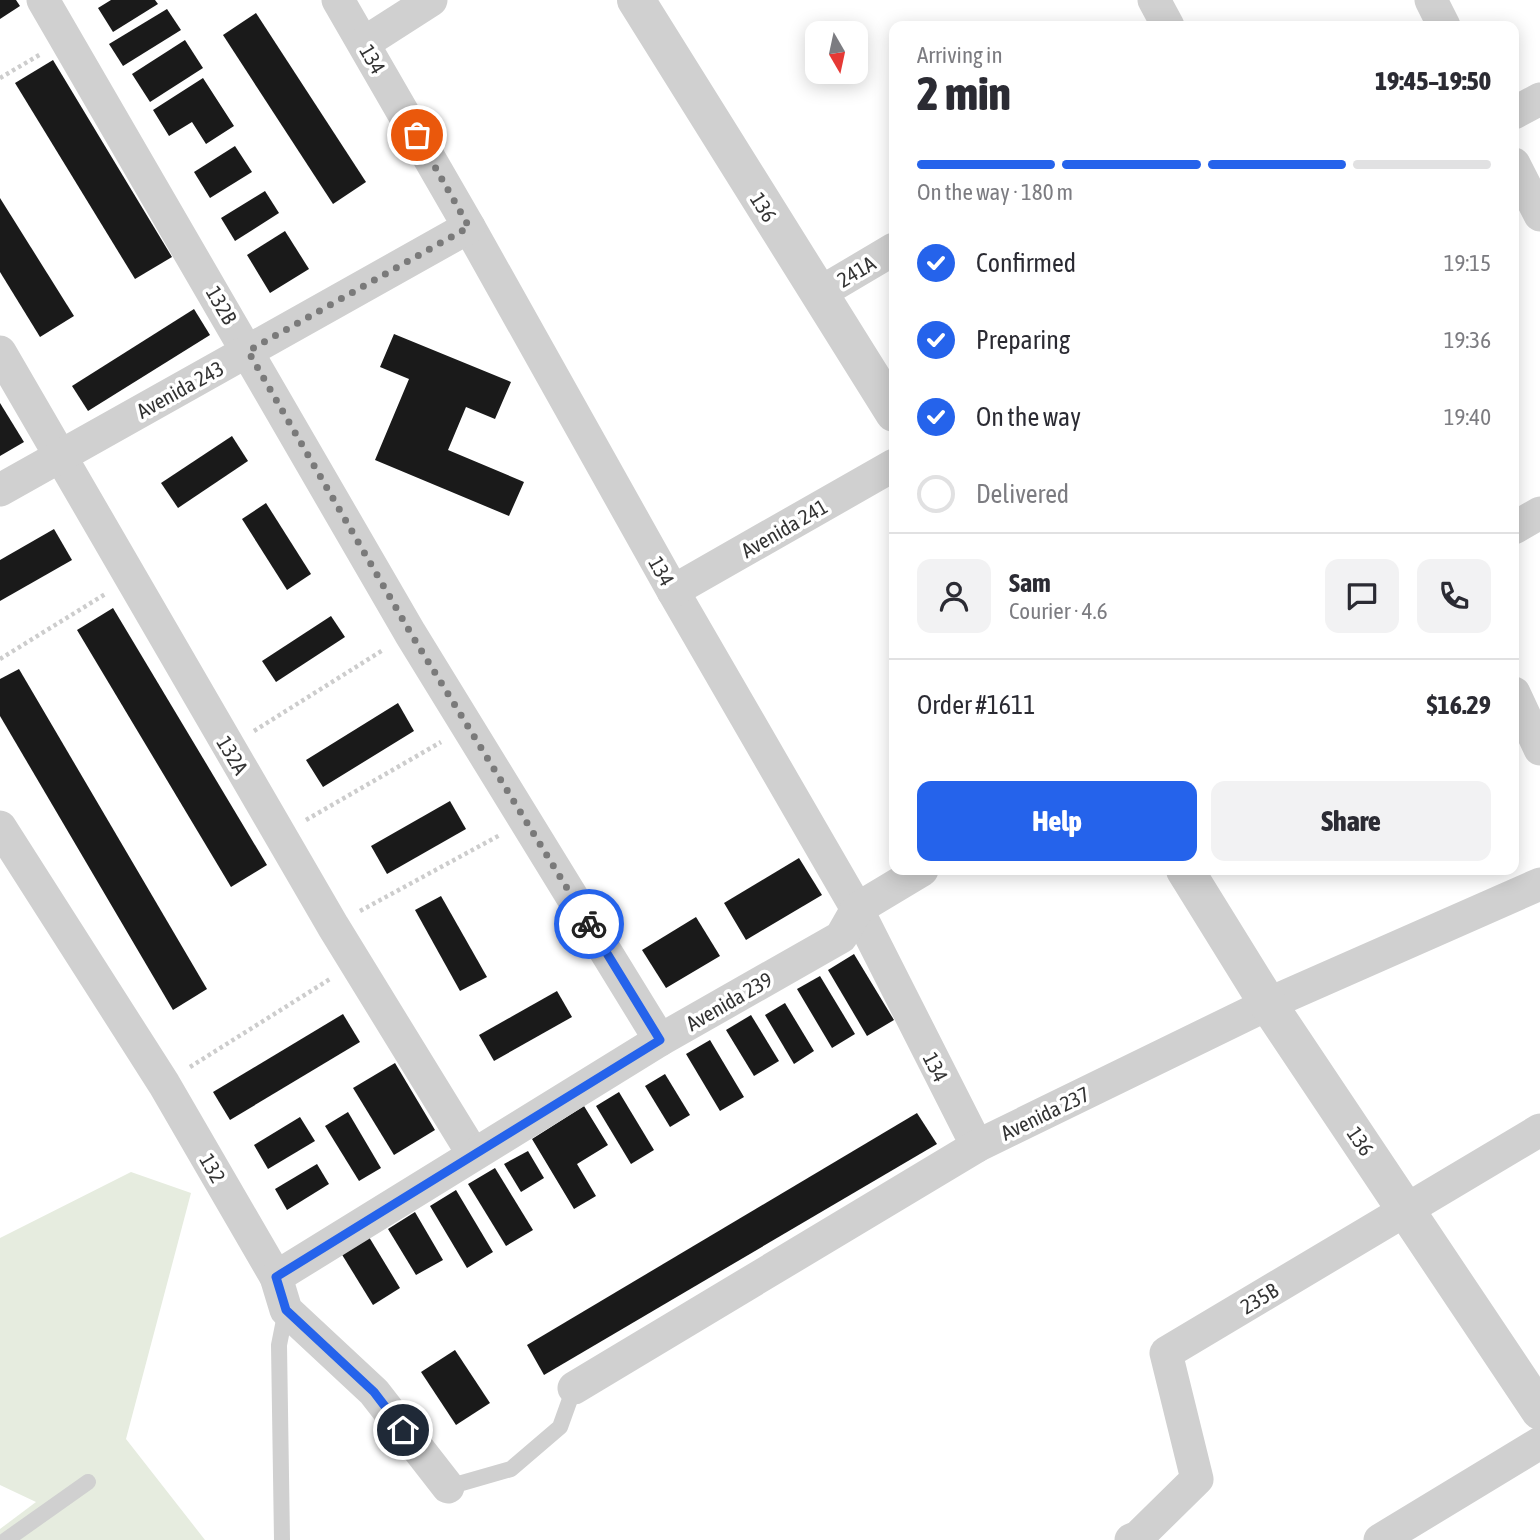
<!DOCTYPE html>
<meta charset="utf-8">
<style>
body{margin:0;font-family:"Asap Condensed",sans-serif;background:#f2f2f3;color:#2b2b33;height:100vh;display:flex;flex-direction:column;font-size:26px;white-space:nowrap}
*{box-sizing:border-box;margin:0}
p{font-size:23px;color:#7c7c81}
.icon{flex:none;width:38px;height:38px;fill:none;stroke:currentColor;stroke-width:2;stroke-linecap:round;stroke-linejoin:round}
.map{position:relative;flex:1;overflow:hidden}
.panel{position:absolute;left:889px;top:21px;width:630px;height:854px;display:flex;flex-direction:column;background:#fff;border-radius:14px;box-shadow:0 4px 18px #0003}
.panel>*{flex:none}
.needle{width:46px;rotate:171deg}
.buttons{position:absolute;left:805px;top:21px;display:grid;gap:14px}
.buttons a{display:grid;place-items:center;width:63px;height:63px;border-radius:14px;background:#fff;box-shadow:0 4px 18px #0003;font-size:35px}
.pin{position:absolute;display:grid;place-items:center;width:60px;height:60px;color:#fff;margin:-30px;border:4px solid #fff;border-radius:50%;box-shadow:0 2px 7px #0007}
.courier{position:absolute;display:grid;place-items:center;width:70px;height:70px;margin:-35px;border:5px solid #2563eb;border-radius:50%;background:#fff;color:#222;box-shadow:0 2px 9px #0007}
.summary em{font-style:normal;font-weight:800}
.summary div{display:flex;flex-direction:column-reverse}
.summary{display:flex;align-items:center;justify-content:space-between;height:119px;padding:0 28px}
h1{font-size:46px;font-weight:800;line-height:52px}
.bar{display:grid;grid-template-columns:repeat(4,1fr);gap:10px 7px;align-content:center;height:84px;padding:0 28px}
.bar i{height:9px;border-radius:5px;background:#e1e1e2}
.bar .selected{background:#2563eb}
.bar p{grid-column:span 4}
.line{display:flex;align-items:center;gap:18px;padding:0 28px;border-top:2px solid #e1e1e2}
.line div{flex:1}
.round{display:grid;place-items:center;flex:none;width:74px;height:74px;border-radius:14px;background:#f2f2f3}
ol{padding:0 28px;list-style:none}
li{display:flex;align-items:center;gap:21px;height:77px}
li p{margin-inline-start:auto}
li .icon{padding:7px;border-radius:50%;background:#2563eb;color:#fff;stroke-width:4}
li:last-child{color:#7c7c81}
li i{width:38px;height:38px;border:4px solid #e1e1e2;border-radius:50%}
.action{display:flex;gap:14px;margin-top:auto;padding:14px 28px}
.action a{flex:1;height:80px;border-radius:14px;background:#2563eb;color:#fff;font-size:28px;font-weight:800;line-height:80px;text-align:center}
.action a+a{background:#f2f2f3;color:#2b2b33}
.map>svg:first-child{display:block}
.green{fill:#e6ecdf}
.building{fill:#1a1a1a}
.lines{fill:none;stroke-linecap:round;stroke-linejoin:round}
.path{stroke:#cdcdcd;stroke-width:4.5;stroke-dasharray:3.5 3.5;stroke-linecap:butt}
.service{stroke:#d0d0d0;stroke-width:16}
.minor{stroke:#d0d0d0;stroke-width:33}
.tertiary{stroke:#d0d0d0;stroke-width:38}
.done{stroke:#7a7a7a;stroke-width:7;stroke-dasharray:0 12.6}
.route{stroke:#2563eb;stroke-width:9}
.labels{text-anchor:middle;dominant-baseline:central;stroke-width:7;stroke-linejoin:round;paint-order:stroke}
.street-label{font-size:21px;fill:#333;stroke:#fff}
</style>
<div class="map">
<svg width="1540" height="1540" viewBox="0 0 1540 1540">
<rect width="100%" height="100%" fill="#fff"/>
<polygon class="green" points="131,1172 191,1193 126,1439 205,1540 0,1540 0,1529 36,1502 0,1485 0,1238"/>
<g class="building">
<polygon points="0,0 16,0 20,6 0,19"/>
<polygon points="111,0 155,0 158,4 113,32 98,8"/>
<polygon points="167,9 181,30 123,66 109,44"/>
<polygon points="256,13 366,182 333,204 223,35"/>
<polygon points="185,40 203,68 150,102 132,74"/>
<polygon points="53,60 172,257 135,279 15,83"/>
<polygon points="203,78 234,126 206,144 192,122 169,136 153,110"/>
<polygon points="235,146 252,172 210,198 194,172"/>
<polygon points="265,191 279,213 235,241 221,218"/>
<polygon points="0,198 74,316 40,337 0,272"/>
<polygon points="285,231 309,269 270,293 247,255"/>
<polygon points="194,309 210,335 88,411 72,386"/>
<polygon points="394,334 511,382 495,419 466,407 448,450 524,482 509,516 375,460 409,379 380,367"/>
<polygon points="0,403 24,442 0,456"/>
<polygon points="232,436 248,461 178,508 161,483"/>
<polygon points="266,503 311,574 287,590 242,519"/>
<polygon points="54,529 72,560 0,601 0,560"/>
<polygon points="113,608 267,865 231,887 77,630"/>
<polygon points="331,616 345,637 276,682 262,661"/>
<polygon points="19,669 207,989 173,1010 0,716 0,679"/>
<polygon points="398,703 414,731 323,787 306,760"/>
<polygon points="450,801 466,829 387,874 371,846"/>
<polygon points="799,858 822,895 746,940 724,903"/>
<polygon points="441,896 487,977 460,991 415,910"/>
<polygon points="696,917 720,956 666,988 642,950"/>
<polygon points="854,954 894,1020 867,1036 828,970"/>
<polygon points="820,976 855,1034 832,1048 797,989"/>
<polygon points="557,991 572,1017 494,1061 479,1035"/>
<polygon points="785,1003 814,1051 794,1064 765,1015"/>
<polygon points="343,1014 360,1042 230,1120 213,1092"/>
<polygon points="751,1015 779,1061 754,1076 726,1030"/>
<polygon points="710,1040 744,1097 720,1111 686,1054"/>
<polygon points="395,1063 435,1130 394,1155 353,1088"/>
<polygon points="665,1074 690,1115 670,1127 645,1086"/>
<polygon points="619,1092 654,1150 631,1164 596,1106"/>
<polygon points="584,1106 608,1145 577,1164 596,1196 574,1209 532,1139"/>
<polygon points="348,1112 381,1168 359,1181 325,1126"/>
<polygon points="917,1113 937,1144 544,1375 527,1345"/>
<polygon points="300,1117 315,1141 268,1169 254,1145"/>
<polygon points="528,1151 544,1178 521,1192 504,1164"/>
<polygon points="317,1164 329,1184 287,1210 275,1189"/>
<polygon points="495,1168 533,1230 506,1246 468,1184"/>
<polygon points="456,1190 493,1252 467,1268 430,1206"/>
<polygon points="415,1212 443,1260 416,1275 388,1229"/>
<polygon points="369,1237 400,1288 373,1305 341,1253"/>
<polygon points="455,1350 490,1403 456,1425 421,1372"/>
</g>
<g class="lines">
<g class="path">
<polyline points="0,78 41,54"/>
<polyline points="0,659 107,593"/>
<polyline points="254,731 383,650"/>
<polyline points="306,820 441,742"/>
<polyline points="360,911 500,835"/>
<polyline points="190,1067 330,979"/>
</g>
<g class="service">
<polyline points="448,1487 511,1469 560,1427 574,1388"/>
<polyline points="6,1540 88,1482"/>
<polyline points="282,1540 279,1345 286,1310"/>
</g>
<g class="minor">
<polyline points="43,0 410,633 660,1040"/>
<polyline points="338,0 469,227 673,591 857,909 977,1146"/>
<polyline points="1154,0 1168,26"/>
<polyline points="1431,0 1444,26"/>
<polyline points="364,43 431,0"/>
<polyline points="1514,113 1540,99"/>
<polyline points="1514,164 1540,215"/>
<polyline points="818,294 894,249"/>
<polyline points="0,352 333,926 473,1154"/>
<polyline points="0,490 469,227"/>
<polyline points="1514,528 1540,513"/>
<polyline points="673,591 894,465"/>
<polyline points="1514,693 1540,749"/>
<polyline points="0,827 164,1084 276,1277 286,1310 374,1392 448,1487"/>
<polyline points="276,1277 660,1040 841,937 857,909 922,870"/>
<polyline points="574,1388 977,1146 1268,1004 1540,884"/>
<polyline points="1131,1540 1138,1537 1197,1479 1166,1353 1540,1130"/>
<polyline points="1380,1540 1540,1443"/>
</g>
<g class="tertiary">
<polyline points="636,0 894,413"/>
<polyline points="1185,870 1268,1004 1540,1411"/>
</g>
</g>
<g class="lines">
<polyline class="done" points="417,135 469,227 248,351 410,632 589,924"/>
<polyline class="route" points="403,1430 374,1392 286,1310 276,1277 660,1040 589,924"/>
</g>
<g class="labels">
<g class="street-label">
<text transform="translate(373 59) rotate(60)">134</text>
<text transform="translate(764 207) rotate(58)">136</text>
<text transform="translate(856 271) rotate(-31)">241A</text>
<text transform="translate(222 305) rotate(60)">132B</text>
<text transform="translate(180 389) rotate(-29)">Avenida 243</text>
<text transform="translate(784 528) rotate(-30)">Avenida 241</text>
<text transform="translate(662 571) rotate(61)">134</text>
<text transform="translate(233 755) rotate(59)">132A</text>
<text transform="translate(729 1001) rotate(-30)">Avenida 239</text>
<text transform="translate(936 1067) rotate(63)">134</text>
<text transform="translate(1045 1113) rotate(-26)">Avenida 237</text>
<text transform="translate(1361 1141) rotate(56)">136</text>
<text transform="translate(213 1168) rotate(60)">132</text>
<text transform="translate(1259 1298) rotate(-31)">235B</text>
</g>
</g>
</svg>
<div class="buttons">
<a><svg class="needle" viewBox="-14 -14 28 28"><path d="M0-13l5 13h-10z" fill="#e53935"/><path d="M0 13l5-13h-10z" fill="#7c7c81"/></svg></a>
</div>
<div class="pin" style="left:417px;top:135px;background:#ea580c"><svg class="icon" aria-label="bag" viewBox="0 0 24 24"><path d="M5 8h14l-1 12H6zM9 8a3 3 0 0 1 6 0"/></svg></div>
<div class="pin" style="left:403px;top:1430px;background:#1f2937"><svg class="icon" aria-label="home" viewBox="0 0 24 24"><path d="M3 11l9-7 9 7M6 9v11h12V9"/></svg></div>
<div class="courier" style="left:589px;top:924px"><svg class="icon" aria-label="bike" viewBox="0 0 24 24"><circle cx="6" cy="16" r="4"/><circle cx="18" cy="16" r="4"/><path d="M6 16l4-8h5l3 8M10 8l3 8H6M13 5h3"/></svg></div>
<section class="panel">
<div class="summary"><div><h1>2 min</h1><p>Arriving in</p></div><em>19:45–19:50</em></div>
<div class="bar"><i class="selected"></i><i class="selected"></i><i class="selected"></i><i></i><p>On the way · 180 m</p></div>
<ol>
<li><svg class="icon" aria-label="check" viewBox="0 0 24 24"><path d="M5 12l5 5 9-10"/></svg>Confirmed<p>19:15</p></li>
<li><svg class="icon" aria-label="check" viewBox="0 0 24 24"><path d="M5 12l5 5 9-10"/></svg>Preparing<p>19:36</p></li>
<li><svg class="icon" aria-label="check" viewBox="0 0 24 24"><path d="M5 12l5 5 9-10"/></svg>On the way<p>19:40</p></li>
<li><i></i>Delivered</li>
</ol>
<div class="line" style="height:126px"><a class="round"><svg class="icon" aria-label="person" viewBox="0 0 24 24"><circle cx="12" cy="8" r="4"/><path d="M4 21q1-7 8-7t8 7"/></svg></a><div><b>Sam</b><p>Courier · 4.6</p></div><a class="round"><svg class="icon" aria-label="chat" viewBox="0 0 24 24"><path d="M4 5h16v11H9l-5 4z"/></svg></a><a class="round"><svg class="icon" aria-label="phone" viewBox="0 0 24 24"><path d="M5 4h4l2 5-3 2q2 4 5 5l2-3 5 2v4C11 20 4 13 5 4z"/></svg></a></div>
<div class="line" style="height:91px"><div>Order #1611</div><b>$16.29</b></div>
<div class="action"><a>Help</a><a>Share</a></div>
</section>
</div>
